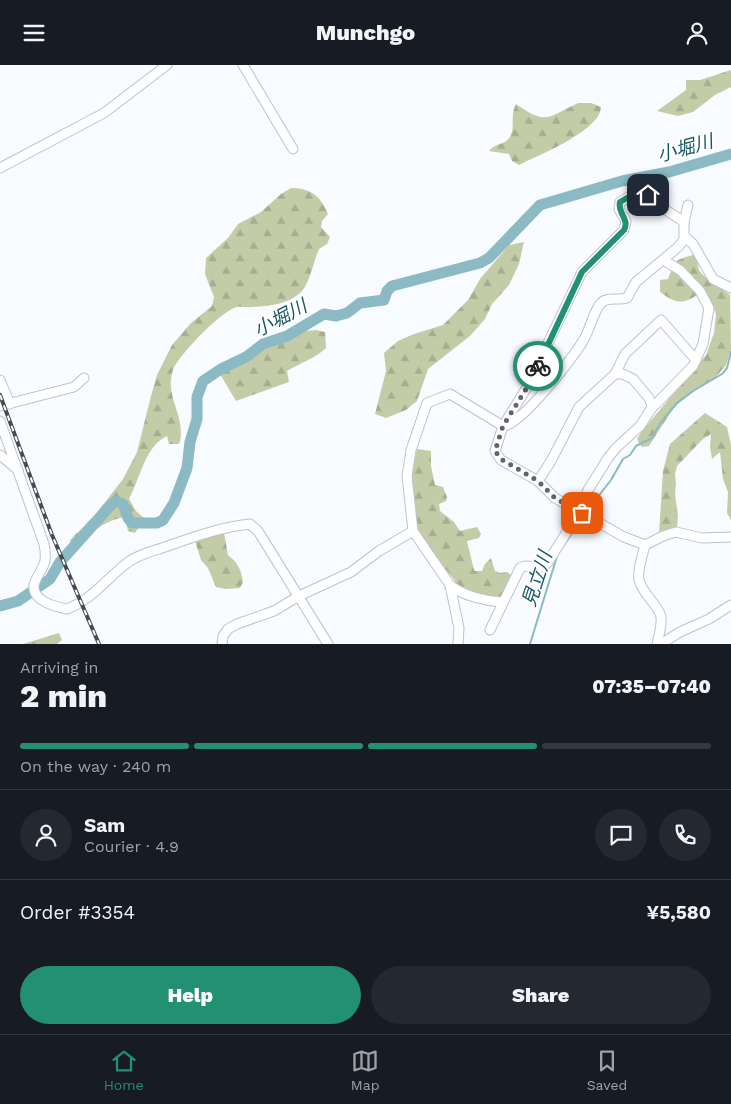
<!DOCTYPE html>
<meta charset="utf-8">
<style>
body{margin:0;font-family:"Work Sans","Noto Sans JP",sans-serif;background:#242831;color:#f1f3f6;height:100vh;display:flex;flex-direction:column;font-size:19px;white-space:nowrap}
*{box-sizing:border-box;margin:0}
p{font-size:16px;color:#9ea1a6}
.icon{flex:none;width:28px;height:28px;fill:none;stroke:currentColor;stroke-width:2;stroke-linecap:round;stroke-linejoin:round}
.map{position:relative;height:579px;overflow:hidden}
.sheet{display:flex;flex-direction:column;background:#171b24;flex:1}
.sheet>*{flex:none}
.pin{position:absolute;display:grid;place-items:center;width:42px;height:42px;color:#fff;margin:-21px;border-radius:10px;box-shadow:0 2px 8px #0006}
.courier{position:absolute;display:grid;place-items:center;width:50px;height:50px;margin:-25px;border:4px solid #219172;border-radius:50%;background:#fff;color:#222;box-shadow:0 1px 6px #0007}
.headline em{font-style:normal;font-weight:800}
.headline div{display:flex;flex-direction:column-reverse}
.headline{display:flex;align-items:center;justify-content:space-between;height:85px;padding:0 20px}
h1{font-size:32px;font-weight:800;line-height:38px}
.bar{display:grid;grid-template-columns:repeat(4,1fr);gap:8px 5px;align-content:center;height:60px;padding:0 20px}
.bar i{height:6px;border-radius:4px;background:#363941}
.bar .current{background:#219172}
.bar p{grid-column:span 4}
.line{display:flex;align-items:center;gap:12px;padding:0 20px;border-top:1px solid #363941}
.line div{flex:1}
.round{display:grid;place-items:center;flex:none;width:52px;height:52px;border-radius:26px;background:#242831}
.primary-button{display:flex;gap:10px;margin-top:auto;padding:10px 20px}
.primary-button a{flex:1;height:58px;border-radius:30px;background:#219172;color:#fff;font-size:20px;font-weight:800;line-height:58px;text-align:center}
.primary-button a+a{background:#242831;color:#f1f3f6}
header{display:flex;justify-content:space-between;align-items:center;height:65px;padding:0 20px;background:#171b24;font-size:22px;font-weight:800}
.tabs{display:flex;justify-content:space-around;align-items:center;height:70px;border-top:1px solid #363941;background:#171b24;font-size:14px;color:#9ea1a6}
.tabs a{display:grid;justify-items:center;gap:2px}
.tabs .current{color:#219172}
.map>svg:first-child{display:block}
.forest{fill:url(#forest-firs)}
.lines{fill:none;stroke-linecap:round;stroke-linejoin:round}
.stream{stroke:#8bbac4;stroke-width:2}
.river{stroke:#8bbac4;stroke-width:11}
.minor-casing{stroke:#bbc3cc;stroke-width:11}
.minor{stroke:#fff;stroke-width:9}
.rail-casing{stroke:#494b4f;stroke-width:4}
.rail{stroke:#fff;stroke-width:2;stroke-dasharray:5.5;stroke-linecap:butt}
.done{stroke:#626468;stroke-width:5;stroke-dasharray:0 9}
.route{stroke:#219172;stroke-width:6}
.labels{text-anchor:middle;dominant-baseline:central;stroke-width:4.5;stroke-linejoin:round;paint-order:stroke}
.water-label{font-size:19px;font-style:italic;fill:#195964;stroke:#fff}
</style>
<header><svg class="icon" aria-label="menu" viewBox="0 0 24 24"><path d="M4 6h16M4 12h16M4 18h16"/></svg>Munchgo<svg class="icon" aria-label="person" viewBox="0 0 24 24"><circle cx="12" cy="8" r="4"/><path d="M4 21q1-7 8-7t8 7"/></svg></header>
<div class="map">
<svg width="731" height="579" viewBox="0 0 731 579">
<defs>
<pattern id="forest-firs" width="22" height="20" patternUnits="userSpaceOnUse" patternTransform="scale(1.25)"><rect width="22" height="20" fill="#c4cca7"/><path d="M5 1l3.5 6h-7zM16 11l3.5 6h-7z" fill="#a7ae8f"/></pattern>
</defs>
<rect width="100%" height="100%" fill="#f8fbff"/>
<g class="forest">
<polygon points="731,5 731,22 715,30 693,47 678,51 657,46 686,25 686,15 700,15"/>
<path d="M578,38H591L601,42C600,66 539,90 519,100L512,96L509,89L489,86C495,78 507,80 511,70C515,60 510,50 516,39C547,61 548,52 578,38Z"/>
<path d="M291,123C310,123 321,131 328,149L322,156L321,162L330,172L327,179L319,184C314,195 310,217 302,226C290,239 270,241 253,242C248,243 242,241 237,242C222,245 179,290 173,305C165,329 181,345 181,368C181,372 180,376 179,379H169L167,371C145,381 140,414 129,434L136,446L145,454L135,468L128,466L125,452C103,455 90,471 70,480V475L95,450L123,414L137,387L151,331L157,310L172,280L191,258L212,241L214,232L205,209L206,193L228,173L238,159L261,147L281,129Z"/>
<polygon points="524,177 519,199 509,220 492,239 485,254 470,271 428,304 417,336 406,345 386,353 375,349 386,306 384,288 398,276 414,269 443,260 468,235 480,214 509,180"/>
<path d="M696,189L699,205L703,210L730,230L731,285L726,300L716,312L696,325L674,342L649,381L642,382L637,374L642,366L706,290L714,268L716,249L710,234L697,215L688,209L695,220L697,230C681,241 674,237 660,227V215L668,214C677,193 673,196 696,189Z"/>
<path d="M316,265L325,267L326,283C317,292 299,299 287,306L289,317L236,336L220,309L247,295L263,283L305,266Z"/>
<polygon points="705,348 727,362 731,380 731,455 727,448 728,427 723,414 720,387 712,394 710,382 711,369 703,374 677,401 675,409 676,419 675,429 678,451 677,464 659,469 663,406 670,379"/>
<path d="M417,384L431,386V401L435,420L443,422L447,432L446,436L439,439L440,446L454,457L460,466L477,462L481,469L479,473L467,476L474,505L475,506H482L485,499L491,493L495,506L500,508L507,507L511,510C512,520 505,528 499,535L477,530L456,520L455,516L416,466L411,409Z"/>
<path d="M224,468L228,490C238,498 241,504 243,517L240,523L225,524L216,522L208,503L201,495L195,476Z"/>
<polygon points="59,568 62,575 57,579 23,579"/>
</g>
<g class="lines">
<g class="stream">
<polyline points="586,447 611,415 623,394 630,390 636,381 652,373 661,357 678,337 693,326 722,309 727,303 731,287"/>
<polyline points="564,480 582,453"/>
<polyline points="530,579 558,488"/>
</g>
<polyline class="river" points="0,541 18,536 50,514 60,497 111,440 116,436 123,439 128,453 132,458 157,458 163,455 174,438 187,403 190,377 197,354 197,332 203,316 221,304 246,292 263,279 287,271 324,249 336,251 347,248 360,238 384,235 387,226 392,221 480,198 489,193 540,140 622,116 669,107 731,89"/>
<defs>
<g id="minor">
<polyline points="243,0 293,84"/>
<polyline points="0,103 104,48 167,0"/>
<polyline points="684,157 663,143 655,133 648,130 632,130 620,137 619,144 626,156 624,165 582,207 526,324 503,361 495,386 501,395 538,416 555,433 624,472 645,480 663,471 676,467 702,473 731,472"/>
<polyline points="685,172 693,179 713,214 731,223"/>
<polyline points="615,309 625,289 661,255 696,295"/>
<polyline points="0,315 10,339"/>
<polyline points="0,341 74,322 84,313"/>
<polyline points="651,344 693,301 703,279 709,243 700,226 680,205 663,195"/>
<path d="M0,356L44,479C45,484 46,489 45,495C44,504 36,511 34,520C32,536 56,542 67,544C93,534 106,514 127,498C137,490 150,487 162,483C191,473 220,462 250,459L258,466L328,579"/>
<polyline points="0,390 18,405"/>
<path d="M645,480C643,490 637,504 639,515C642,529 659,540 661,552C662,561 659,570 657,579"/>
<path d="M450,520C463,531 486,536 502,537"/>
<polyline points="490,565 520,503 525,501 543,502 548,497 580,446 588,425 608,393 616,383 640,361 651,344 652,340 649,333 633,314 623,309 615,309 579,342 551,396 538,416"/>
<polyline points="222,579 223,571 228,564 237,559 274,546 299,531 351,507 379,486 413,466"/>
<path d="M458,579L459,563L450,520L413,466L407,411L411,385L427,338L450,329L503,361C520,362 573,292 583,276C590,265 593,247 601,238C608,231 618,236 627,233L636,217L677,183L684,175V157L688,140"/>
<polyline points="661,579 680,567 709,554 731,540"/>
</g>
</defs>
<use href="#minor" class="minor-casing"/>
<use href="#minor" class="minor"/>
<defs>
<polyline id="rail" points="0,330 52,470 99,579"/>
</defs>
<use href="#rail" class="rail-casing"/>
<use href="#rail" class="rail"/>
</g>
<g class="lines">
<polyline class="done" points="538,301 526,324 503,361 495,386 501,394 538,416 555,433 582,448"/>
<path class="route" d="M538,301L582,207L624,165C630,154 617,148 620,137L632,130H648"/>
</g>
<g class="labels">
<g class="water-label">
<text transform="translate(685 83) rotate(-15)">小堀川</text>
<text transform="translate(280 253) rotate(-28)">小堀川</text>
<text transform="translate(537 514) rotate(-72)">見立川</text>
</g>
</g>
</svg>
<div class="pin" style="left:582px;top:448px;background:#ea580c"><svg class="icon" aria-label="bag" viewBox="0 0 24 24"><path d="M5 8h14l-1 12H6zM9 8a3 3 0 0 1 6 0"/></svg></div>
<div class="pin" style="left:648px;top:130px;background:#1f2937"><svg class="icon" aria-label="home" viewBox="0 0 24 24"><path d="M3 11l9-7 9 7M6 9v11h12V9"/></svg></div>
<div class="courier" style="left:538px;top:301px"><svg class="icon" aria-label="bike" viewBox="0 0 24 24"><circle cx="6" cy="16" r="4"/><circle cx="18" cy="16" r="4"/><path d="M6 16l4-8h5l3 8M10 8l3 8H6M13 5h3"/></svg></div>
</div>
<section class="sheet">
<div class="headline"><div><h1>2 min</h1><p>Arriving in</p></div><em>07:35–07:40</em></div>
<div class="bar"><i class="current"></i><i class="current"></i><i class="current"></i><i></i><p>On the way · 240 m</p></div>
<div class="line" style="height:90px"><a class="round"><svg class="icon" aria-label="person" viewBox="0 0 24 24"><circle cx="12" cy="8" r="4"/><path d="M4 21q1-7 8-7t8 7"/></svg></a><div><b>Sam</b><p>Courier · 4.9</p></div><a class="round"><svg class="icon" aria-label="chat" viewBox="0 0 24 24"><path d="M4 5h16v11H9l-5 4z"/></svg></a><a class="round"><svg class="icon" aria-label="phone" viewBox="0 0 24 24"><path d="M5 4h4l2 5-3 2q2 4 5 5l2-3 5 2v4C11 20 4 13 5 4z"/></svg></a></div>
<div class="line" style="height:65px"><div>Order #3354</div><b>¥5,580</b></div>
<div class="primary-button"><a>Help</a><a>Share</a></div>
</section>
<nav class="tabs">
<a class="current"><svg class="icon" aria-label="home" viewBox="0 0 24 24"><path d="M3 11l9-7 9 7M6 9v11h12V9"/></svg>Home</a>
<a><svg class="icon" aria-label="map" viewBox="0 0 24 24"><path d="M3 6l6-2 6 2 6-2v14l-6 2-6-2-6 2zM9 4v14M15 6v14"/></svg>Map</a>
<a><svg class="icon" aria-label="saved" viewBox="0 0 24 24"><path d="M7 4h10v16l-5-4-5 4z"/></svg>Saved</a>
</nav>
